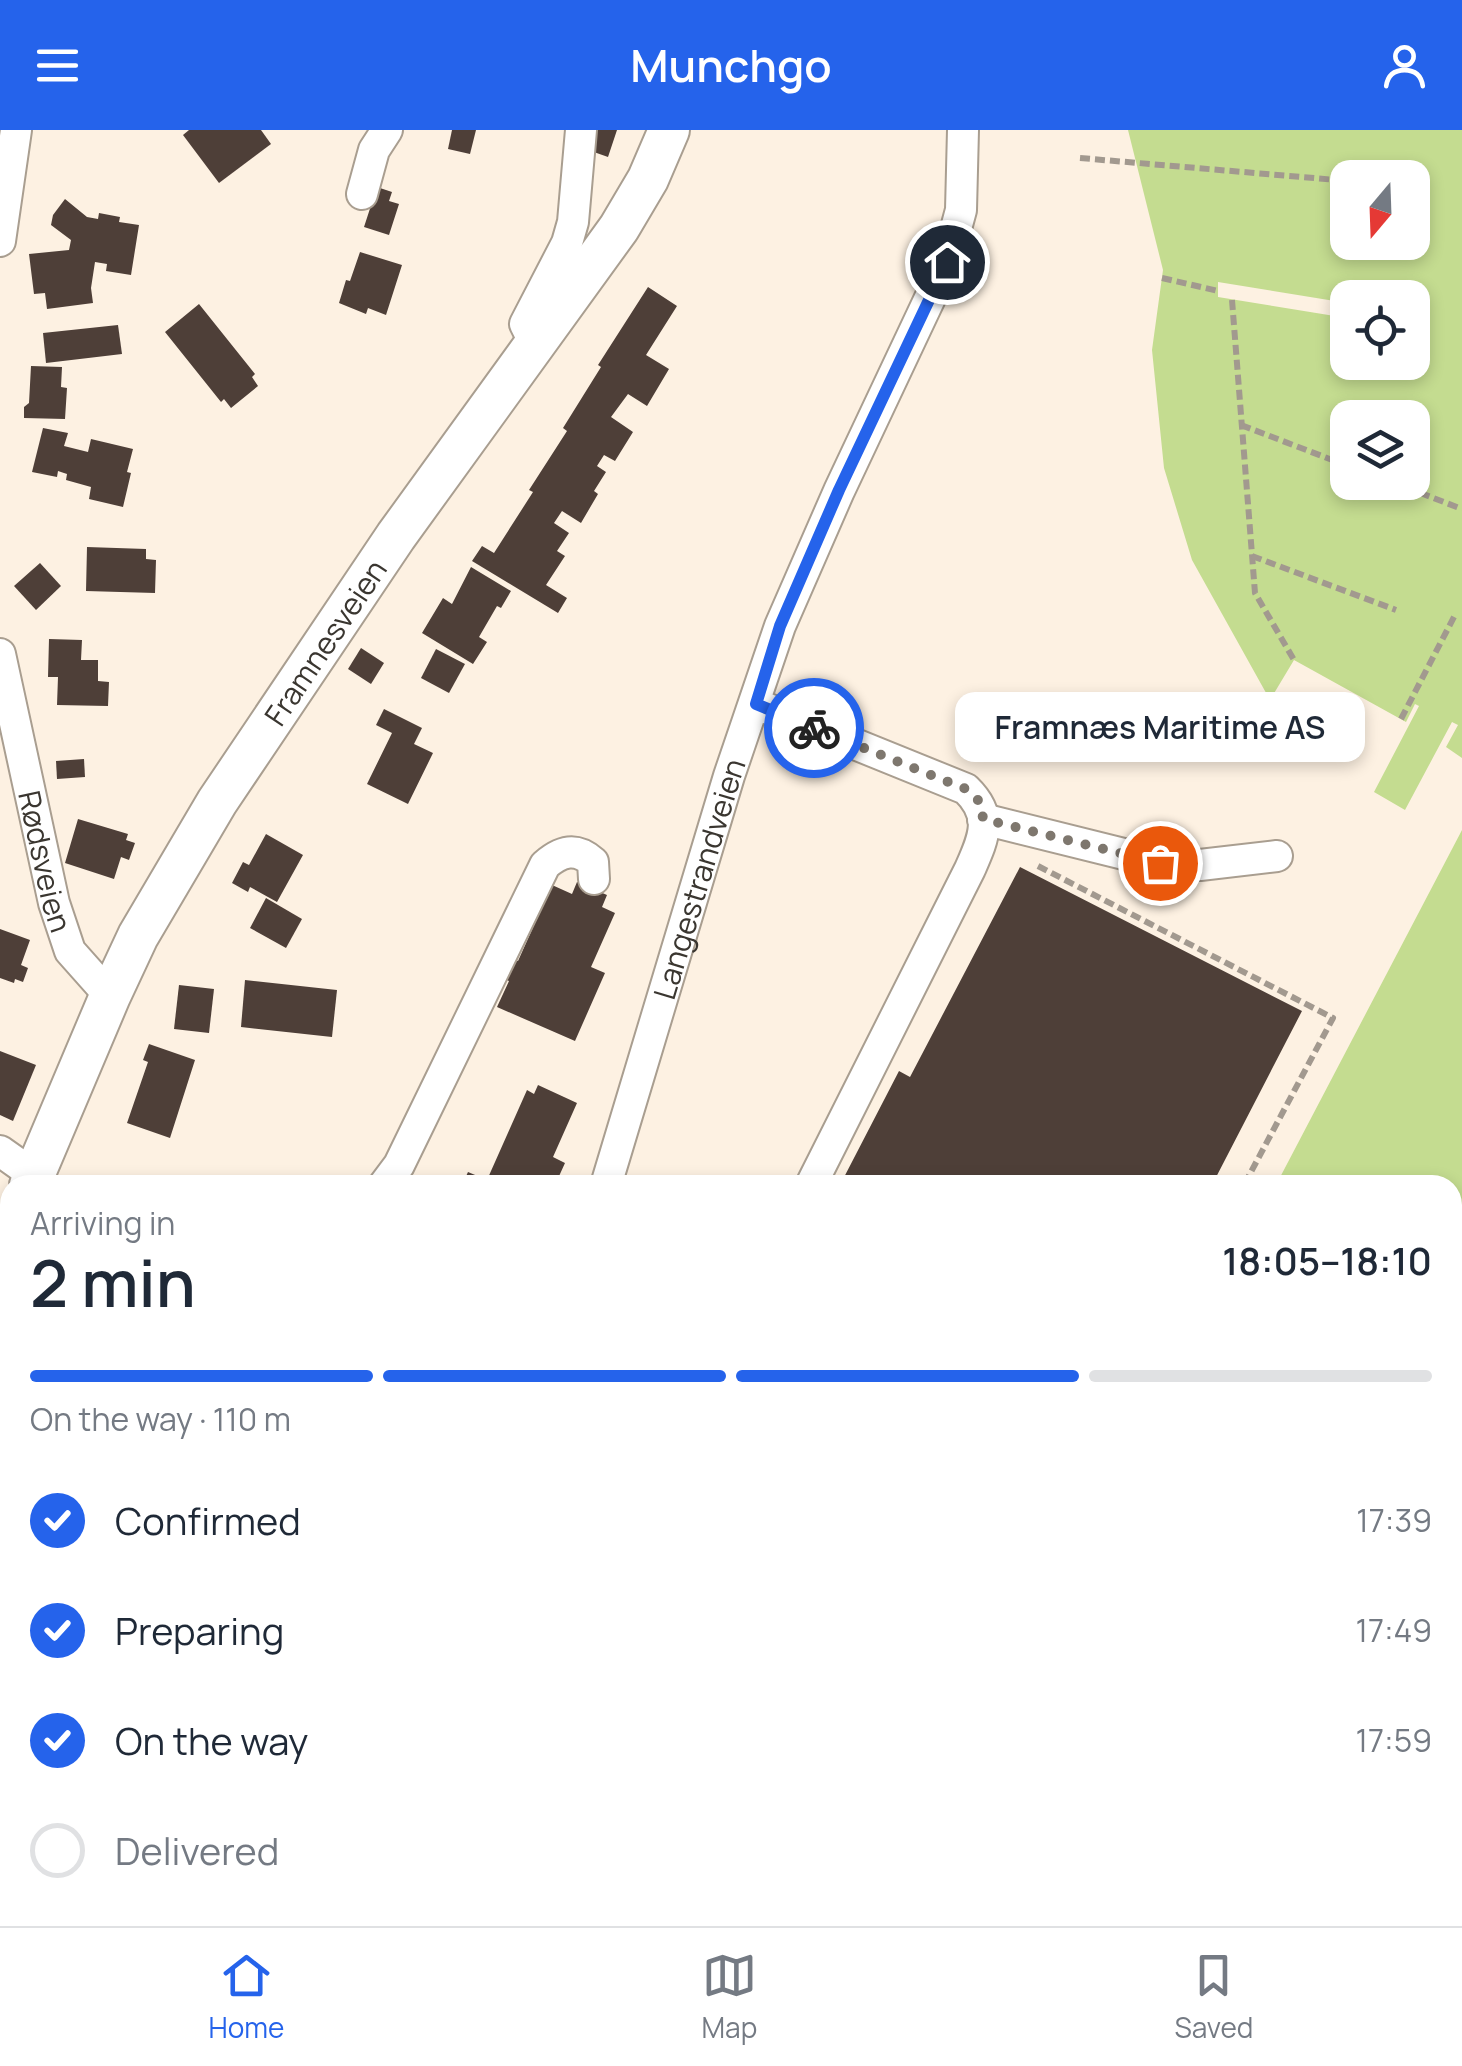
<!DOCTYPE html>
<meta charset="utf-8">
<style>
body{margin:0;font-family:Manrope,sans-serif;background:#f2f2f3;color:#1f2937;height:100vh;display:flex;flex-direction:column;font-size:38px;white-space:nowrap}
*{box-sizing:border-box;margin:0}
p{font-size:32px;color:#747a83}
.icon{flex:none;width:55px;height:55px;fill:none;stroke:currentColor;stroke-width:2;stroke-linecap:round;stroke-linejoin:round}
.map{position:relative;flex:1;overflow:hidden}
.side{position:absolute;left:0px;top:1045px;width:1462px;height:752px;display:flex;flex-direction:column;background:#fff;border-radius:30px 30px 0 0;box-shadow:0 5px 15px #0003}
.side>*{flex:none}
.needle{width:65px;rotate:199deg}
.tools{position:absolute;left:1330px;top:30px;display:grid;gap:20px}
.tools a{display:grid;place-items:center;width:100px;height:100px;border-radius:20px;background:#fff;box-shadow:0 5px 15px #0003;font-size:50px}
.pin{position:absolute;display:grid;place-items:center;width:85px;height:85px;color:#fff;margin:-42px;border:5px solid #fff;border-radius:50%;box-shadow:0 2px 10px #0007}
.courier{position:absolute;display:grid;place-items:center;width:100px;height:100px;margin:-50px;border:8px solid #2563eb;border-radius:50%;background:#fff;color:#222;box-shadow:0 2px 12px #0007}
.bubble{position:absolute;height:70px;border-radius:20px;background:#fff;box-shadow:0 5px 15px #0003;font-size:32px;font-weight:600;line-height:70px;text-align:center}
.overview em{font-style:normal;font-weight:600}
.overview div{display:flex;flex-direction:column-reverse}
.overview{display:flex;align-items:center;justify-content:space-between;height:170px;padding:0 30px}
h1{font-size:65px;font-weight:600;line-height:75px}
.bar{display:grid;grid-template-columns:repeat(4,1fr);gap:15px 10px;align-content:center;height:120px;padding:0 30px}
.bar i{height:12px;border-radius:8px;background:#e0e1e3}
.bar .current{background:#2563eb}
.bar p{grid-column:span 4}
ol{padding:0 30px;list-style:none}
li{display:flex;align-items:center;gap:30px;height:110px}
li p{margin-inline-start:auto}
li .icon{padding:10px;border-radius:50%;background:#2563eb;color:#fff;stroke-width:4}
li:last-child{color:#747a83}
li i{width:55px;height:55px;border:5px solid #e0e1e3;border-radius:50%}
header{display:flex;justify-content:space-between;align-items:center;height:130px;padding:0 30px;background:#2563eb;color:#fff;font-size:45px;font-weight:600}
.tabs{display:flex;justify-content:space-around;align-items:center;height:140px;border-top:2px solid #e0e1e3;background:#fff;font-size:28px;color:#747a83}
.tabs a{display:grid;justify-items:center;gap:5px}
.tabs .current{color:#2563eb}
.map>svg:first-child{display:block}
.water{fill:#c4dc90;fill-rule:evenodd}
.pier{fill:#fdf1e2}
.building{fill:#4e3f38}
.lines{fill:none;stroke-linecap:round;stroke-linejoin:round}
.minor-casing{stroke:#a99e90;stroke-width:34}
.major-casing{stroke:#a99e90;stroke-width:44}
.path{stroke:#a2998f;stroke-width:6;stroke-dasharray:10 5;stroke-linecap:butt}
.minor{stroke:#fff;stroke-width:30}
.major{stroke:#fff;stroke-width:40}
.done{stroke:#7e776e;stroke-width:10;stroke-dasharray:0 18}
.route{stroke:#2563eb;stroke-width:12}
.labels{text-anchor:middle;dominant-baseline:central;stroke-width:10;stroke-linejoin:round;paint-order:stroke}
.street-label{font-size:30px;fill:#3a3630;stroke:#fff}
</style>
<header><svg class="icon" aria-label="menu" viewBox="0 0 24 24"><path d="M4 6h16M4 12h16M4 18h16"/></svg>Munchgo<svg class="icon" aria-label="person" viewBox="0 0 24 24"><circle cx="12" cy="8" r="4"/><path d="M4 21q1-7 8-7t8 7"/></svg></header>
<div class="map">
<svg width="1462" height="1796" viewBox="0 0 1462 1796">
<rect width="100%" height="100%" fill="#fdf1e2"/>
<g class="water">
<path d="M1128,0H1462V628L1446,617L1458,595L1452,592L1405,680L1374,662L1419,576L1415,574L1406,592L1294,530L1270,570L1192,430L1164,338L1152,220L1163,140ZM1348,48H1412V112H1348ZM1348,168H1412V232H1348ZM1348,288H1412V352H1348Z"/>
<polygon points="1462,700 1462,1377 1453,1383 1452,1055 1276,1055"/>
<polygon points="1462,1454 1462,1796 1361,1796 1363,1788 1452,1788 1452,1471 1455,1461"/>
</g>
<polygon class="pier" points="1218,152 1347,173 1347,188 1218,167"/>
<g class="building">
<polygon points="189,0 261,0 271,14 219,53 183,5"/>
<polygon points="452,0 476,0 470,24 448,19"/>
<polygon points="593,0 617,0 608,27 591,21"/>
<polygon points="377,57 392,62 389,71 399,74 389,105 364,97"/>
<polygon points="65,69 87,87 98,89 99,83 120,87 119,92 139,95 131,145 106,141 107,134 95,132 91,158 93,173 47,179 45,163 34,164 29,124 69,120 71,110 51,95 53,85"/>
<polygon points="360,122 402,135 386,185 368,178 366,184 339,173 346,150 350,151"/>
<polygon points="648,157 677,176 646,225 669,239 647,276 628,264 611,287 633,302 615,331 604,325 597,336 606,342 594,361 598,364 581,393 562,381 554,393 569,403 557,421 565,426 546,455 567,468 558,483 472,431 482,416 494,423 533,362 529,360 567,301 563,298 601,237 598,235"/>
<polygon points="199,174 255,244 252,247 258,256 231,278 224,269 221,272 165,202"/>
<polygon points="118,195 122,224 46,233 43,203"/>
<polygon points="31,236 62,237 61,257 67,258 65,289 24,288 24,277 29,273"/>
<polygon points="43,298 68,303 64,316 88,322 91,309 133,319 127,342 131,343 123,377 89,369 91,357 66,350 67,344 58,341 57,347 32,342"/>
<polygon points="87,417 146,419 146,429 156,430 155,463 86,461"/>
<polygon points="40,433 61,456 36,480 14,456"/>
<polygon points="471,437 511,461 501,478 497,476 479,507 487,512 473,534 422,503 443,468 452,474"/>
<polygon points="49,509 82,510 81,530 98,530 98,551 109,552 108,576 57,575 58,547 48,547"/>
<polygon points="361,518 384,533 371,554 348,539"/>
<polygon points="436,519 465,534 449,563 421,548"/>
<polygon points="384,579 422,598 414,614 433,623 408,674 367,654 392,603 376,595"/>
<polygon points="84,629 85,647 57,649 56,631"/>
<polygon points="78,689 128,704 126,710 135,713 129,730 121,727 114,749 65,733"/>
<polygon points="266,704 303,725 277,772 250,757 248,762 232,753 243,732 249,735"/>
<polygon points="1020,737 1302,881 1212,1055 840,1055 899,941 910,947"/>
<polygon points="577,752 607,765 602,777 615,783 591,837 605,843 575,911 497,877 509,851 504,849 513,829 518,831 552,755 572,764"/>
<polygon points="266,768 302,789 286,818 250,798"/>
<polygon points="0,799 30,810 21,835 28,838 23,852 15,849 14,853 0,848"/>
<polygon points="245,850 337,860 332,907 241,897"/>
<polygon points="179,855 214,859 209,903 174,899"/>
<polygon points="149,914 195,930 170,1008 127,993 148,932 143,930"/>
<polygon points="0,921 36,935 13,991 0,985"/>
<polygon points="538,955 577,973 553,1027 565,1033 555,1055 462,1055 468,1042 487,1050 527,960 534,964"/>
<polygon points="0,1555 10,1558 10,1603 0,1600"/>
<polygon points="0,1659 10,1659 10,1710 6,1710 5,1740 10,1743 10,1788 56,1788 52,1796 0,1796 0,1789 3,1790 9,1778 0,1774"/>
<polygon points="410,1788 462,1788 470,1796 435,1796 431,1793 422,1796"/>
</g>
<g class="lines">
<defs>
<g id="minor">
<polyline points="362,64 374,20 387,0"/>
<polyline points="0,111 16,0"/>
<polyline points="535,214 525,194 567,113 573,92 581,0"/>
<path id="s1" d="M0,524L54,773L70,821L110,866"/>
<path d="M756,574L966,659C994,686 984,707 970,739L811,1055"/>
<polyline points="983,689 1160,733 1200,735 1277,726"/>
<polyline points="0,1021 34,1045"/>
<path d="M384,1055L399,1035L545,735C561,721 576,717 593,732L594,749"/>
<path id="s2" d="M606,1055L729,646L780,496L839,361L947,132L961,80L963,0"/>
<polyline points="292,1788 304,1796"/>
<polyline points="180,1796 186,1788"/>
<polyline points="925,1796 930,1788"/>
<polyline points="1226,1796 1230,1788"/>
</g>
<g id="major">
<path id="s3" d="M30,1055L110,866L138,806L217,672L396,406L619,98L648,49L669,0"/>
<polyline points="0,1136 10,1109"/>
</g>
</defs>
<use href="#minor" class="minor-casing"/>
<use href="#major" class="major-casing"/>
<g class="path">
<polyline points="1080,28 1348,51"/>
<polyline points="1162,148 1218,161"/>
<polyline points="1232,170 1255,463 1294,530"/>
<polyline points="1241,295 1348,336"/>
<polyline points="1392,352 1462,379"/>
<polyline points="1252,426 1396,480"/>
<polyline points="1401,589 1455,485"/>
<polyline points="1038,736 1333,888 1244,1055"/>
<polyline points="0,1227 10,1190"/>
<polyline points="1452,1429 1462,1433"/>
<polyline points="1452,1490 1462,1470"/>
<polyline points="1452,1600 1462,1603"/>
<polyline points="1452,1746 1462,1748"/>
<polyline points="1369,1796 1372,1788"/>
</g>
<use href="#minor" class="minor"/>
<use href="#major" class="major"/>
</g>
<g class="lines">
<polyline class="done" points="814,598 966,659 981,673 983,689 1160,733"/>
<polyline class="route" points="814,598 756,574 780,496 839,360 947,132"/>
</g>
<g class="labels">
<g class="street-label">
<text stroke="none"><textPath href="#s3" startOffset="620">Framnesveien</textPath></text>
<text stroke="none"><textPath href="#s1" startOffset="212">Rødsveien</textPath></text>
<text stroke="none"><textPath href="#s2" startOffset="320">Langestrandveien</textPath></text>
</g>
</g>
</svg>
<div class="tools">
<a><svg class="needle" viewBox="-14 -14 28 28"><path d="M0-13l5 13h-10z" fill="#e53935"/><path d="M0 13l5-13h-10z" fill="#747a83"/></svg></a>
<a><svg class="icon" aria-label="locate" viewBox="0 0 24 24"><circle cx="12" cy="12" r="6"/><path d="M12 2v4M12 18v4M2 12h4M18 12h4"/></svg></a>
<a><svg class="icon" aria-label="layers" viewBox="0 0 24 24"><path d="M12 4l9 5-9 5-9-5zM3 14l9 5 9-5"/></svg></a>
</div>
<div class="pin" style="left:1160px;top:733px;background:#ea580c"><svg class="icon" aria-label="bag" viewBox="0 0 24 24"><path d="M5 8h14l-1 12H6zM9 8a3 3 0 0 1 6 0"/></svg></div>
<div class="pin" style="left:947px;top:132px;background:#1f2937"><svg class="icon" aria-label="home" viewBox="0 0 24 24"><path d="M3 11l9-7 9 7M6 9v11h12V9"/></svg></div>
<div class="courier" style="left:814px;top:598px"><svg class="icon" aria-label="bike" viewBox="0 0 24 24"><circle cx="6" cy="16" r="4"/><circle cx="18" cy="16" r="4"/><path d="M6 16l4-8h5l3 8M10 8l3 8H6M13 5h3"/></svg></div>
<div class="bubble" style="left:955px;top:562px;width:410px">Framnæs Maritime AS</div>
<section class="side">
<div class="overview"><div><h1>2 min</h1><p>Arriving in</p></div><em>18:05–18:10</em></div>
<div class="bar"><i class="current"></i><i class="current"></i><i class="current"></i><i></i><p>On the way · 110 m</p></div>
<ol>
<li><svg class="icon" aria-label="check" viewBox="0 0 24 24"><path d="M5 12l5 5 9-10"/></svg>Confirmed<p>17:39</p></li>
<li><svg class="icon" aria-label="check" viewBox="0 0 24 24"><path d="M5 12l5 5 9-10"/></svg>Preparing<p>17:49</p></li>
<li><svg class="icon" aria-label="check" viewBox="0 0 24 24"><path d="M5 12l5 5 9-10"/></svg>On the way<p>17:59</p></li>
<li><i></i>Delivered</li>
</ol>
</section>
</div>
<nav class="tabs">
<a class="current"><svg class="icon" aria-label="home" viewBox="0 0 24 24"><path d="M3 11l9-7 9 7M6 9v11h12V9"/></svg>Home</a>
<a><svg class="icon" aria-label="map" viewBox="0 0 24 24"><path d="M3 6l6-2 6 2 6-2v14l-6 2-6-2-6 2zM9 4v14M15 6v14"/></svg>Map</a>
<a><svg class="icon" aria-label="saved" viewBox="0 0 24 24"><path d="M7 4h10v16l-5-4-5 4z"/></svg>Saved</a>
</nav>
